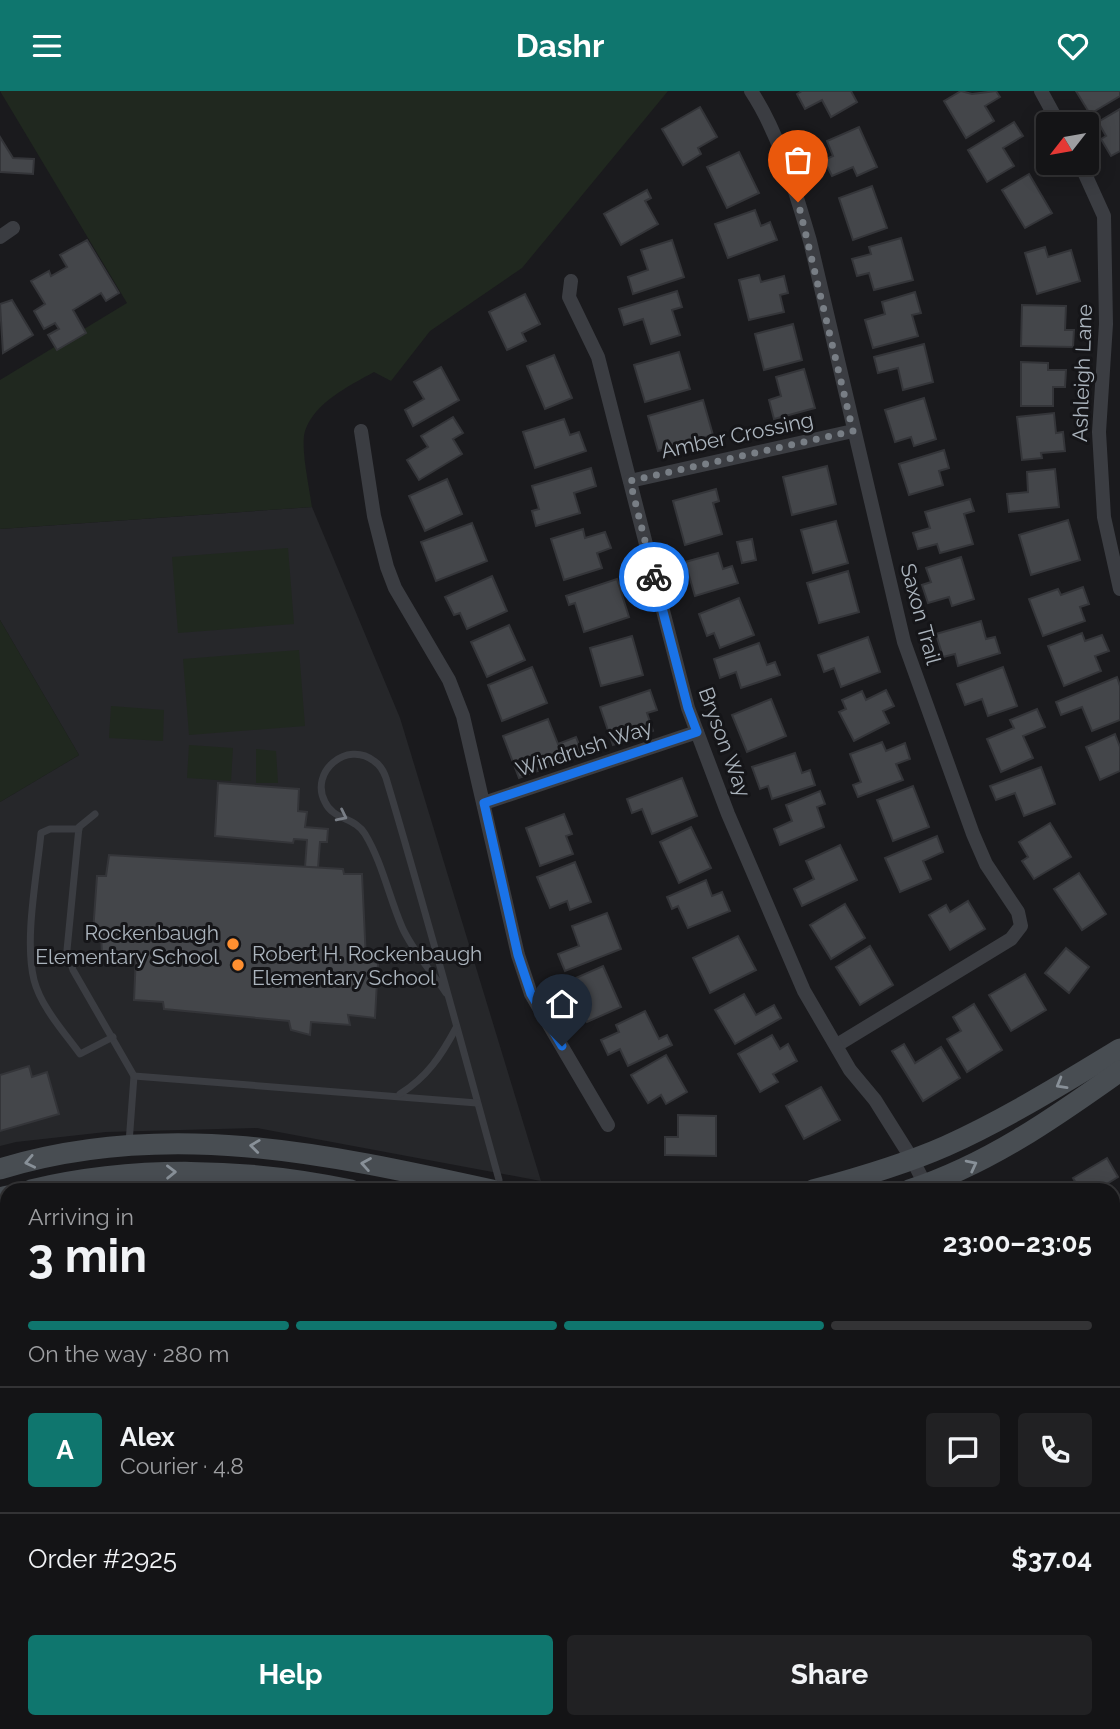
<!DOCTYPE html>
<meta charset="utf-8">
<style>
body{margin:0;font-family:Raleway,sans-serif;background:#212123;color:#f1f3f6;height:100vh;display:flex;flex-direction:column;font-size:26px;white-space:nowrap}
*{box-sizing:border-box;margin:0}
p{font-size:23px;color:#9d9ea1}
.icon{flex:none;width:38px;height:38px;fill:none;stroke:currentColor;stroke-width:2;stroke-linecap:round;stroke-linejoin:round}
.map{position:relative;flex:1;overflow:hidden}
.side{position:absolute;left:0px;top:1092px;width:1120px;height:546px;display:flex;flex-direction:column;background:#141416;border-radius:21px 21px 0 0;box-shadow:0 4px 18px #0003,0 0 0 2px #333335}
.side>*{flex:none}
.needle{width:46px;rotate:239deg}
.tools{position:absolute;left:1036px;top:21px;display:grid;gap:14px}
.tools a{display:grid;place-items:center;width:63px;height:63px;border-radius:7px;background:#141416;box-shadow:0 4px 18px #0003,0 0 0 2px #333335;font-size:35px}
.pin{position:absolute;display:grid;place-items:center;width:60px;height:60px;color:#fff;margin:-72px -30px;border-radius:50% 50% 50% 0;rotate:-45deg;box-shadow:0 0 7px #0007}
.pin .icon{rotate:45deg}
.courier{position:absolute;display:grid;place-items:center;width:70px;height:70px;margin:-35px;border:5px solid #1a73e8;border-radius:50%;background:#fff;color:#222;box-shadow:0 2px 9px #0007}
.overview em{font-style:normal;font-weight:700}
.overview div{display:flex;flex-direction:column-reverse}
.overview{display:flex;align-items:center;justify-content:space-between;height:119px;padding:0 28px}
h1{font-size:46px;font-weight:700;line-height:52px}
.bar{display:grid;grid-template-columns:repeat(4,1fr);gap:10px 7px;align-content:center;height:84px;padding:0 28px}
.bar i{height:9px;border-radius:5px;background:#333335}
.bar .current{background:#0f766e}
.bar p{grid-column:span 4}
.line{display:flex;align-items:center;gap:18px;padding:0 28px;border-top:2px solid #333335}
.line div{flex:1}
.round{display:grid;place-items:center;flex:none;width:74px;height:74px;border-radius:7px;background:#212123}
.cta{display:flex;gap:14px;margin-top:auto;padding:14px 28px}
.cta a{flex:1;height:80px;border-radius:7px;background:#0f766e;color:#fff;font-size:28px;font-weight:700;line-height:80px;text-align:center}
.cta a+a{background:#212123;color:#f1f3f6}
header{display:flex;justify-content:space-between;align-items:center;height:91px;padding:0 28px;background:#0f766e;color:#fff;font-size:32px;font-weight:700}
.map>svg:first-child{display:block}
.built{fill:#26272a}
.green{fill:#20281f}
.building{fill:#44464a;stroke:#343539;stroke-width:2}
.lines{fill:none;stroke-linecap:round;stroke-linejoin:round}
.lane{stroke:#3b3d42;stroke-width:7}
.street{stroke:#3b3d42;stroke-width:14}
.secondary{stroke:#484d52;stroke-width:21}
.oneway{stroke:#797e86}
.oneway2{stroke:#889098}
.done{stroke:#787e85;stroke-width:7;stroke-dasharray:0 12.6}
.route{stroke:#1a73e8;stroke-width:9}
.poi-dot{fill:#ff8f30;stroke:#151518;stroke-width:2.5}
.labels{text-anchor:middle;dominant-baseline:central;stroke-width:6;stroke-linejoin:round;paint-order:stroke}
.street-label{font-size:21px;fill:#abb4bd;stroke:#151518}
.poi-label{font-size:21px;fill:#abb4bd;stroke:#151518;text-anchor:end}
</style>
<header><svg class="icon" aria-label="menu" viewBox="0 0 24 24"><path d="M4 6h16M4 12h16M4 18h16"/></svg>Dashr<svg class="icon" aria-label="heart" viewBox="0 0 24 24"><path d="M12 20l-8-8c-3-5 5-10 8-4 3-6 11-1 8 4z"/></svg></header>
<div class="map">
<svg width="1120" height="1638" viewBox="0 0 1120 1638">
<rect width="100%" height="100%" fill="#1a1a1d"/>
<polygon class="built" points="312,416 400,627 541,1090 257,1037 106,1041 16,1051 0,1055 0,711 79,664 0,529 0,438"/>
<g class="green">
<path d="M0,0H668L522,177L430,240L391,290L374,281C349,295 315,311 305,340C300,356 310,399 312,416L0,438V289L127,212Z"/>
<polygon points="288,457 294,533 178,542 172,466"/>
<polygon points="0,529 79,664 0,711"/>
<polygon points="299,559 305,635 189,644 183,568"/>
<polygon points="111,615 164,619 163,650 109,647"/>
<polygon points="189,654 233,657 231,690 187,687"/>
<polygon points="256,658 276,660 278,692 256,692"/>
</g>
<g class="building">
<polygon points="802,0 851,0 857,11 831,26 822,9 805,18 797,3"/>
<polygon points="961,0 972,3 996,0 1000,6 985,15 994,30 966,47 944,10"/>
<polygon points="1076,0 1120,0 1120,5 1090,23"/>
<polygon points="700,16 717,46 698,57 701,63 683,74 662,38"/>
<polygon points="1120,18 1120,60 1111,65 1101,48 1106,45 1098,31"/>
<polygon points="1014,31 1023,45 1003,57 1014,75 987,91 968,59"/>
<polygon points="859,36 877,76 857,85 853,76 832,85 824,69 833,65 827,50"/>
<polygon points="0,46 13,67 34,68 33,83 0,81"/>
<polygon points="739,61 759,102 727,117 707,76"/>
<polygon points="1029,83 1052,122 1025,137 1002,99"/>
<polygon points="872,95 887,137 853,149 839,107"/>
<polygon points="647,99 651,107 645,110 658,133 621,154 604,123"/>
<polygon points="755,119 761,135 770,131 777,149 728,167 715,133"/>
<polygon points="901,147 913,189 874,199 869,182 857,185 852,168 871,163 869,156"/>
<polygon points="87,149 119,202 106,210 101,202 73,219 86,242 57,259 48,244 59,238 55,232 44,238 34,220 45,213 31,190 49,180 51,185 67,176 60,164"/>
<polygon points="672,149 684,186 633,203 628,186 648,179 641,159"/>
<polygon points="1045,156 1048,166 1071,159 1080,190 1037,203 1025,162"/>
<polygon points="759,184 761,191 784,185 788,202 780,204 784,221 749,229 739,189"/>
<polygon points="677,200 682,216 672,219 680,244 651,253 643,228 624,234 619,218"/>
<polygon points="915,201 921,222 912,224 918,245 873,257 865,229 885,223 882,211"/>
<polygon points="525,203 540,233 522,242 526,250 507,259 489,221"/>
<polygon points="12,209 33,244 3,262 0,213"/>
<polygon points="1022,214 1066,215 1065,239 1074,239 1073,256 1021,255"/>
<polygon points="793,233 802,269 764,279 755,243"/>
<polygon points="924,253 933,291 903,299 898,277 878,282 874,266"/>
<polygon points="679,261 690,298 645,311 634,274"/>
<polygon points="554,264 572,307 545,318 527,275"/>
<polygon points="1021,271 1048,272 1048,279 1066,279 1065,296 1053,296 1053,315 1021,315"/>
<polygon points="441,276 459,309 413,335 405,319 424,308 414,291"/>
<polygon points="804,278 815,317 774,328 769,309 781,305 776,286"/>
<polygon points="924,307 936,348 914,355 911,346 895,351 885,319"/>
<polygon points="703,309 713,344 658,360 648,325"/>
<polygon points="1054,322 1056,342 1063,341 1065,360 1041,362 1042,367 1022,369 1017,326"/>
<polygon points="453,326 463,342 453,348 462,363 419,389 407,369 428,356 421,345"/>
<polygon points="564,328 570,344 579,341 586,360 535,377 523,341"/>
<polygon points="944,359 949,377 939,380 943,394 909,404 899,373"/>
<polygon points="827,375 836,413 792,424 783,386"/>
<polygon points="591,377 596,395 574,402 580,422 536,435 532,420 539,418 532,395"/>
<polygon points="1055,378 1059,416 1009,421 1007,403 1028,401 1027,381"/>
<polygon points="447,388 462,423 425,440 409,405"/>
<polygon points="716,398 719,410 713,412 722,443 685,454 673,410"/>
<polygon points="970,408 974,420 964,423 973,453 940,462 937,453 918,458 913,442 930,437 925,421"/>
<polygon points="1068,429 1080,469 1031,484 1019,444"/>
<polygon points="836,430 848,472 813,482 801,439"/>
<polygon points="472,432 487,470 436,490 421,451"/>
<polygon points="583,438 585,447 605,441 611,457 597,462 602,477 564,489 551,448"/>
<polygon points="752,448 756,469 742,472 737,451"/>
<polygon points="718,462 723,478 732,475 738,492 695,505 685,471"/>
<polygon points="961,466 974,508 952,515 949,506 928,512 922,494 931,491 926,477"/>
<polygon points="848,480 859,521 819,532 807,492"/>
<polygon points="492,485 507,520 467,538 460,522 454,524 445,506"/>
<polygon points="617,488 629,526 584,541 575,512 569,514 566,505"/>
<polygon points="1083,496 1089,513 1080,516 1085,530 1043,545 1029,508 1058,498 1061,504"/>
<polygon points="739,507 754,544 720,557 714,542 707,545 699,523"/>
<polygon points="981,530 986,548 995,546 1000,562 958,575 955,563 943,566 936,543"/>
<polygon points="509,534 525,569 487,586 471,551"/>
<polygon points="1082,542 1085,550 1102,544 1109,560 1095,565 1101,580 1064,595 1048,555"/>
<polygon points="632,545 643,584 601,595 590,557"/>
<polygon points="868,546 880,581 841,596 834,577 824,581 818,564"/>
<polygon points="759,552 767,574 775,571 780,584 741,597 736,581 720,587 714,568"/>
<polygon points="532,576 547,612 502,630 488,594"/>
<polygon points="1003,576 1017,615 988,625 982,608 965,614 957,593"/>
<polygon points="1117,586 1120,595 1120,629 1092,640 1082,616 1061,624 1056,611"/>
<polygon points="650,599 657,619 647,622 653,640 613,654 600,616"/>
<polygon points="886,599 894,615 883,620 889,632 854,650 839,621 846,618 842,609 862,600 866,609"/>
<polygon points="771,608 786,645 747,661 732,624"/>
<polygon points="1037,618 1045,636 1023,645 1033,667 1001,681 987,648 1014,637 1010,629"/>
<polygon points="548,628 558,653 576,646 583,663 519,687 503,645"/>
<polygon points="1115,643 1120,656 1120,680 1100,689 1086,656"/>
<polygon points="882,651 886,660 905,652 910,668 896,673 903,689 858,706 853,694 861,691 850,663"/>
<polygon points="795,662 802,682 810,679 815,694 772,708 768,695 760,698 752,676"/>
<polygon points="1041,676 1055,713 1024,725 1015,702 996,709 990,695"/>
<polygon points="682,687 697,725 652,743 642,718 632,722 627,708"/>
<polygon points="218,692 299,698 298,720 307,721 305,736 328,738 327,751 320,751 318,777 305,776 307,749 294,748 293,752 215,745"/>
<polygon points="913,695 929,736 893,750 877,709"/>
<polygon points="820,700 825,713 817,716 824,736 780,754 774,738 792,730 786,714"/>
<polygon points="564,723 572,743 566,745 573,763 540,775 526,737"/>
<polygon points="1050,732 1071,766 1034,788 1022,770 1028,766 1019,751"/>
<polygon points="691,736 711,777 679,792 660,751"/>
<polygon points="937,745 943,761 923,770 931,788 900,801 885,767"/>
<polygon points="840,754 857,789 802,815 794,798 814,788 806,770"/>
<polygon points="109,764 343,778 344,783 362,783 366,869 378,872 375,927 348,924 350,934 311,931 310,944 291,939 289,930 164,918 163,911 134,909 136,864 102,864 101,841 93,841 97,785 106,785"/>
<polygon points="575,771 591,811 570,819 567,810 550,817 537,786"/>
<polygon points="1079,782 1106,823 1082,839 1054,798"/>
<polygon points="706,789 712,805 722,801 730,820 688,837 678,815 672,818 667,806"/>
<polygon points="968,810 985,838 950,859 929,824 946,814 950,821"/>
<polygon points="845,813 865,847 831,868 810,834"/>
<polygon points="607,822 621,858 565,880 558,863 579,855 572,835"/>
<polygon points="738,845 756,879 710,902 693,867"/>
<polygon points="870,855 893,894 860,914 836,876"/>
<polygon points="1066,857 1089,876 1069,902 1045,882"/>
<polygon points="603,875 621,916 587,931 569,890"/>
<polygon points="1025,883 1046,919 1011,940 989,904"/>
<polygon points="744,903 756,924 774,914 781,927 735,953 715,919"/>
<polygon points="974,913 1002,959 967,981 947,948 961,940 953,926"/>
<polygon points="645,920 659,948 667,944 672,954 628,975 620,958 608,964 601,949 619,941 616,934"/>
<polygon points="772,944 780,958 788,953 797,970 773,983 778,991 760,1001 738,963"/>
<polygon points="904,953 915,972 941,956 960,987 923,1010 892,960"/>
<polygon points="666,964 687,1001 666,1013 661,1004 648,1012 631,984"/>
<polygon points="29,975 32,986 47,981 59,1023 0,1040 0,984"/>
<polygon points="821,996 840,1029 804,1048 786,1015"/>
<polygon points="678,1024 716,1025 716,1065 665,1064 665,1046 678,1046"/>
<polygon points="1107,1067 1118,1086 1097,1099 1080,1099 1073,1087"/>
<polygon points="1113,1267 1120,1280 1120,1301 1113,1305"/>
<polygon points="1120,1329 1120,1352 1119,1353 1113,1343 1113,1333"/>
<polygon points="1118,1574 1120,1616 1113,1620 1113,1577"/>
<polygon points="679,1631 724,1631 713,1638 672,1638 671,1636"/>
<polygon points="806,1631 854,1631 858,1638 810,1638"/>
<polygon points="1042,1631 1093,1631 1094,1633 1085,1638 1046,1638"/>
</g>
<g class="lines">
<g class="lane">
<polyline points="95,723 79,736 67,859 73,879 134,985 129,1052"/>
<path d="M79,738H50L41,742C37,785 24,848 34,889C41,916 64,941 80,963L113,946"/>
<path d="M446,902C432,881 412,859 402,836C389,806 382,771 365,743C355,726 333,729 325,711C309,681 347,649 374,670C380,674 384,681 386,687C426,820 462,955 499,1089L498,1099"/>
<polyline points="134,985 477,1012"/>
<path d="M400,1003C427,986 441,965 456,937"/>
<polyline points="0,1633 6,1638"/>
</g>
<g class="street">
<path d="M751,0C780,44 795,100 810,150L904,551L973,743L986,773L1018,821L1021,835L1011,848L837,954"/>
<polyline points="1041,0 1059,33"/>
<polyline points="1080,72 1104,125 1106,233 1099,341 1104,426 1120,498"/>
<polyline points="0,146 13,137"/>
<polyline points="571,190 569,206 598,266 688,617 728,723 804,900 850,979 875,1009 912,1068 928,1099"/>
<polyline points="361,340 374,425 387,476 395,497 449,589 463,625 518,864 531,903 608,1034"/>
<polyline points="630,390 853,340"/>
<polyline points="484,712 697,641"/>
<polyline points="1113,1407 1120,1418"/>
<polyline points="0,1531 7,1543"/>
<polyline points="1113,1538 1120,1534"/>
<polyline points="61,1631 65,1638"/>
<polyline points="770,1631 775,1638"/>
<polyline points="1003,1631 1007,1638"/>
<polyline points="313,1638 325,1631"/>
<polyline points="940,1638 952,1631"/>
</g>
<g class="secondary">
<path d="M0,1078C166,1027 328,1063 492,1099"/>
<path d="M31,1099C135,1074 246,1077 351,1099"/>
<path d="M813,1099C858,1087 903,1074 946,1055C1006,1028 1064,992 1120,958"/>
<path d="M909,1099C987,1074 1054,1027 1120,980"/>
<polyline points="0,1107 7,1105"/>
</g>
</g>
<defs><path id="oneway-chevron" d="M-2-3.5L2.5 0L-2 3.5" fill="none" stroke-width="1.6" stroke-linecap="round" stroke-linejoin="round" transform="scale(1.75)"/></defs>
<use class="oneway" href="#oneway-chevron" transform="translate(342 725) rotate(26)"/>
<g class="oneway2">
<use href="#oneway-chevron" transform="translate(1061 993) rotate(150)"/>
<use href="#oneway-chevron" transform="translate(255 1055) rotate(-173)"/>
<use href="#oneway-chevron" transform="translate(30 1071) rotate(168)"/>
<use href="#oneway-chevron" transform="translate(366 1073) rotate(-170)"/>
<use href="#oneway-chevron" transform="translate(972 1074) rotate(-27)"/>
<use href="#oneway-chevron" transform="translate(171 1081) rotate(-1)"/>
</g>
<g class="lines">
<polyline class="done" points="654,486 630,390 853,340 798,111"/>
<polyline class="route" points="562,955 531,903 518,864 484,712 697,641 688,617 654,486"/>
</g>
<g class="poi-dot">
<circle cx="233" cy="853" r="7"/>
<circle cx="238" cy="874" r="7"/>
</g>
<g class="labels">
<g class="street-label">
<text transform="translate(1082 282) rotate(-88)">Ashleigh Lane</text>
<text transform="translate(737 344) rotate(-12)">Amber Crossing</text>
<text transform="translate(921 523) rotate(75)">Saxon Trail</text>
<text transform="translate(725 651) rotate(70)">Bryson Way</text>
<text transform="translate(584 657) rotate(-18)">Windrush Way</text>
</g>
<g class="poi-label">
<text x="219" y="841">Rockenbaugh<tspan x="219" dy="24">Elementary School</tspan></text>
<text x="252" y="862" text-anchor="start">Robert H. Rockenbaugh<tspan x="252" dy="24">Elementary School</tspan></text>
</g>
</g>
</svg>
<div class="tools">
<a><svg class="needle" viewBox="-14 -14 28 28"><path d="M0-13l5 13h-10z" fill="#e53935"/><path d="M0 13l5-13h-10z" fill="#9d9ea1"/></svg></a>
</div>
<div class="pin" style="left:798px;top:111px;background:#ea580c"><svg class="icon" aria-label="bag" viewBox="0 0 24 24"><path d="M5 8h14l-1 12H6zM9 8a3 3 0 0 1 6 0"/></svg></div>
<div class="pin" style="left:562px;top:955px;background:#1f2937"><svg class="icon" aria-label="home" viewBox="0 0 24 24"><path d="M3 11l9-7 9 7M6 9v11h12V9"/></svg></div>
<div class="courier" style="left:654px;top:486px"><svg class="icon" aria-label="bike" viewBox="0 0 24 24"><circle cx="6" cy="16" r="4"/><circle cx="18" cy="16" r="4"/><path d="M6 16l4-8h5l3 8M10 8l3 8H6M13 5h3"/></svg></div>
<section class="side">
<div class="overview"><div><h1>3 min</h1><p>Arriving in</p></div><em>23:00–23:05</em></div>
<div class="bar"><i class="current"></i><i class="current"></i><i class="current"></i><i></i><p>On the way · 280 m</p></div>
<div class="line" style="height:126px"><b class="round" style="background:#0f766e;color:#fff">A</b><div><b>Alex</b><p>Courier · 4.8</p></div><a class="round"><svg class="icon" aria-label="chat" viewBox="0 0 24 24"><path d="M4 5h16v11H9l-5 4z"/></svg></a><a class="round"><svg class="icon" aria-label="phone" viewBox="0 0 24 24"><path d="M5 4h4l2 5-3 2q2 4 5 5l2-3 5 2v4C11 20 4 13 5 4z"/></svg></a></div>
<div class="line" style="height:91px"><div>Order #2925</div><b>$37.04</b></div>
<div class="cta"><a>Help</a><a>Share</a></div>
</section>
</div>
